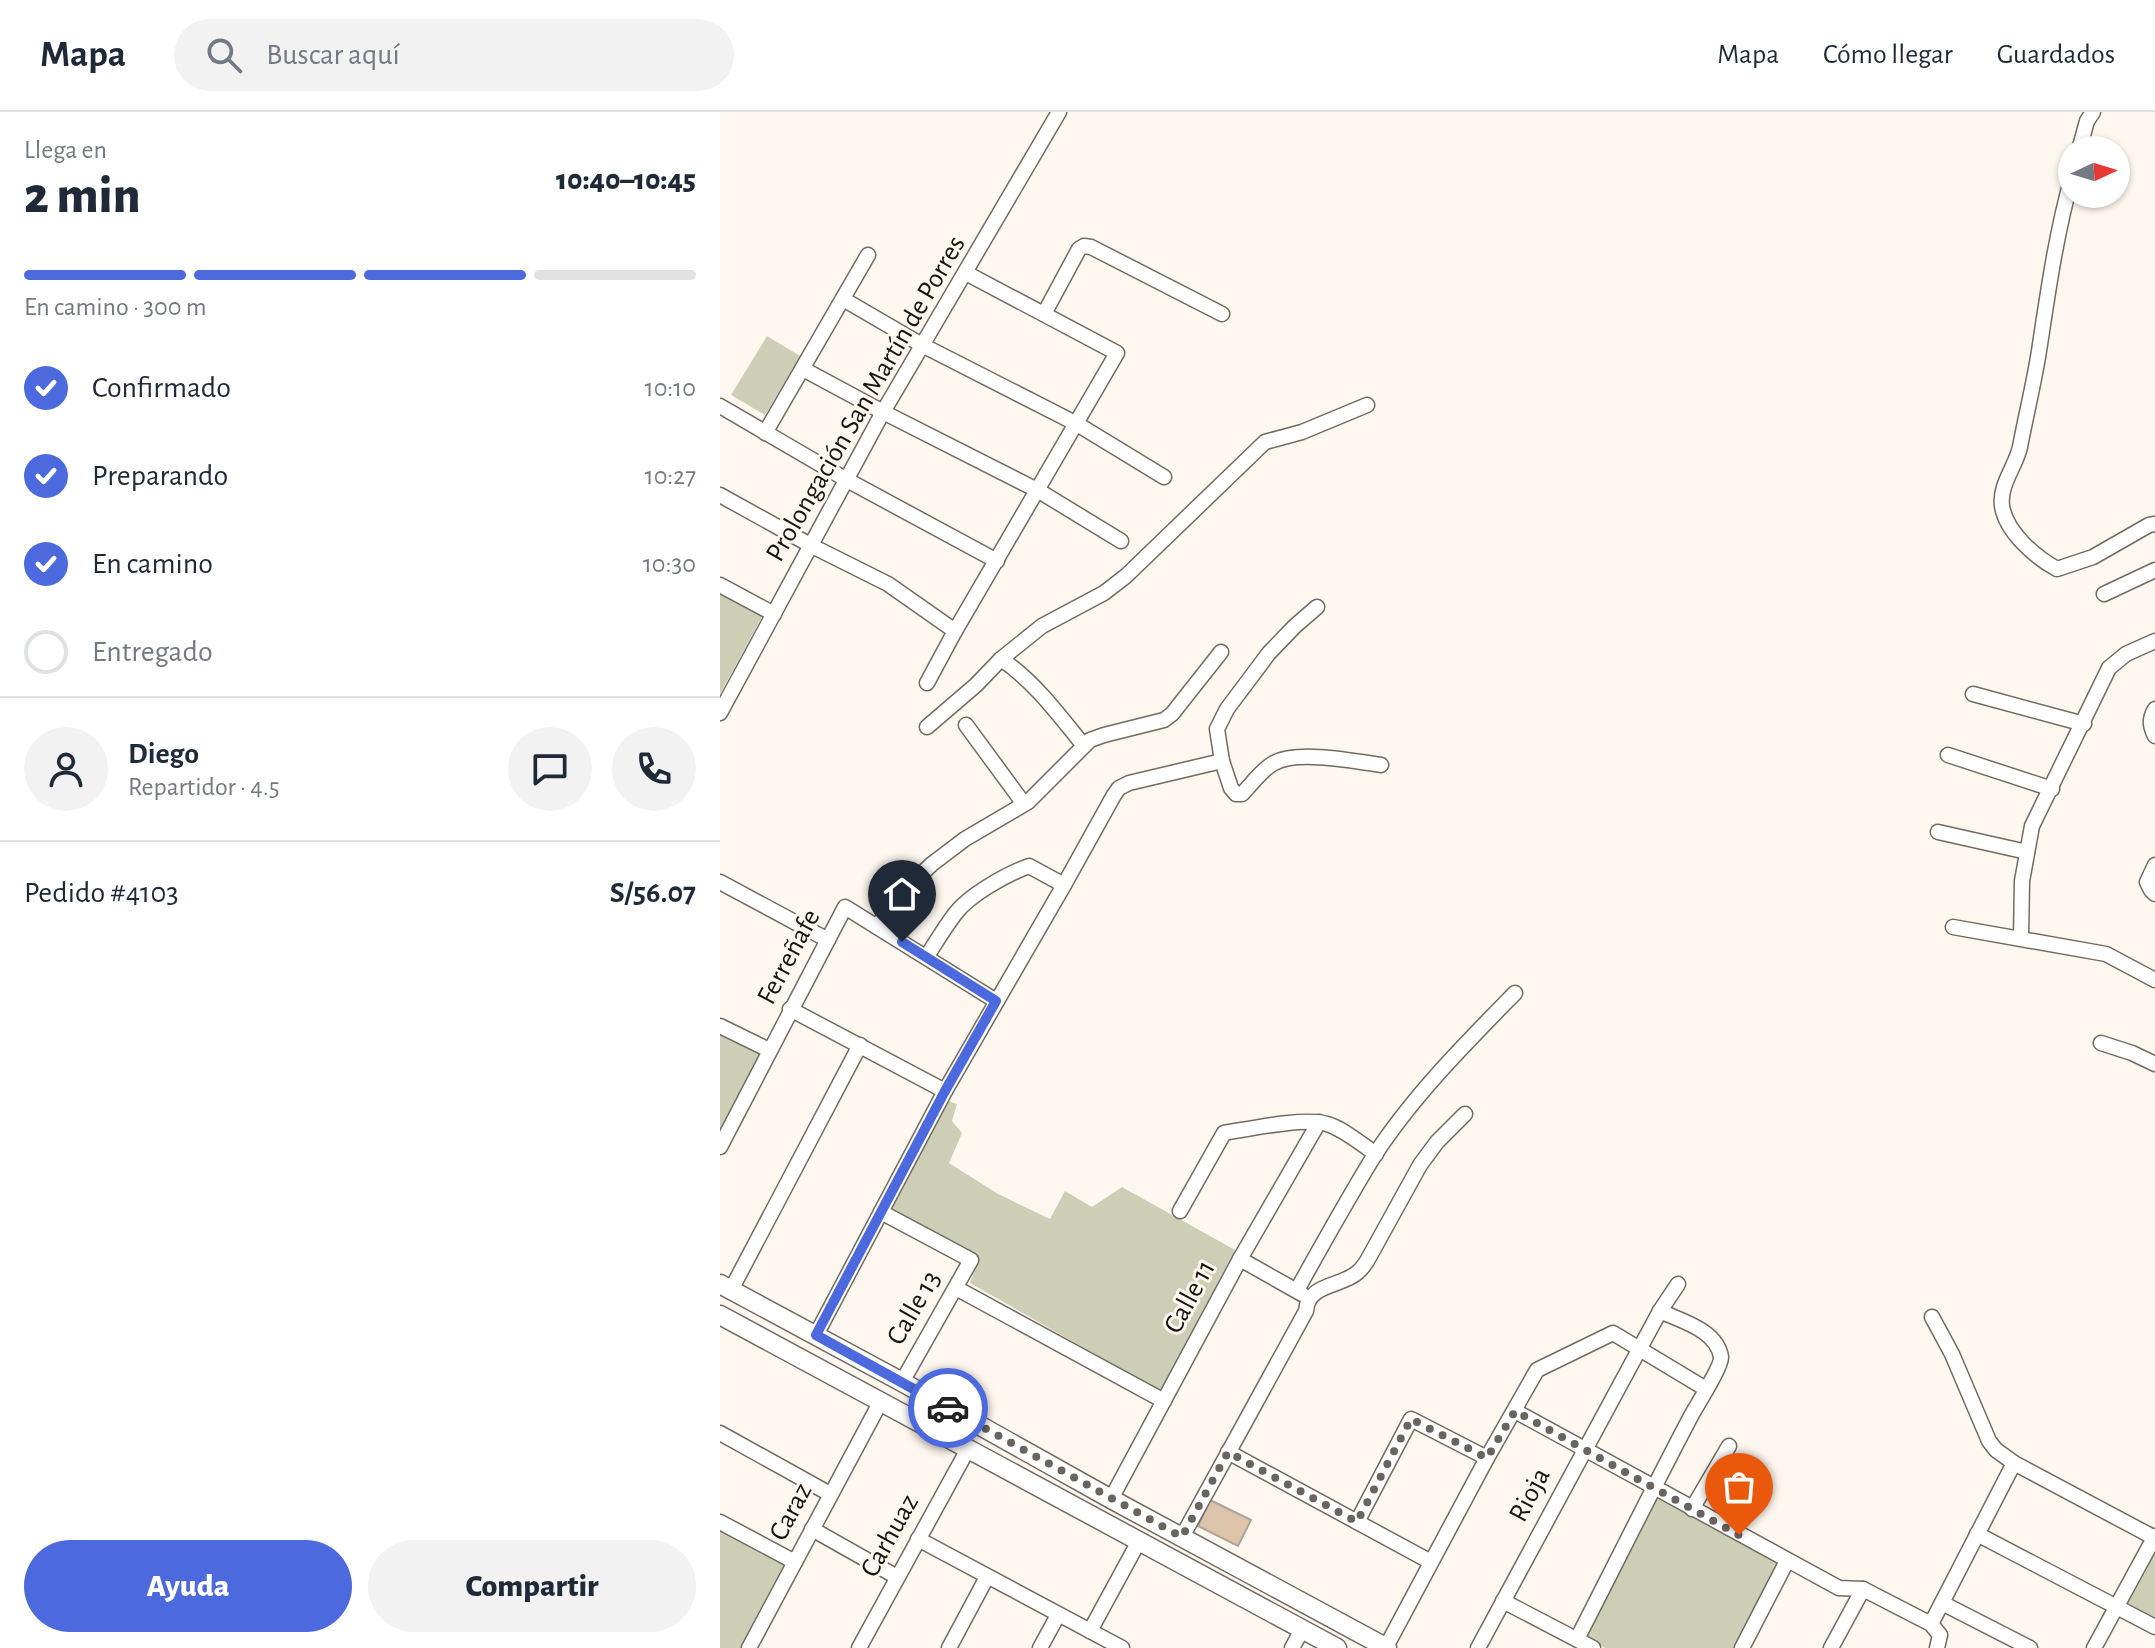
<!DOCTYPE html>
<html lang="es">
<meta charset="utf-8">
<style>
body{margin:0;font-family:"Alegreya Sans",sans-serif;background:#f2f2f3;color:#1f2937;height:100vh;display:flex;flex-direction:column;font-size:30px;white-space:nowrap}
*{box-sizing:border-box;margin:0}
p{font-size:26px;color:#747a83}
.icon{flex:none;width:44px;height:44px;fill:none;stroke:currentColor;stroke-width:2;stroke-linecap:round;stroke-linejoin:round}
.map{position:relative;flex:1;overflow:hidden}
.panel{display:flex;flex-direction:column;background:#fff;width:720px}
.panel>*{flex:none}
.needle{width:52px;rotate:86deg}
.buttons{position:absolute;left:1338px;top:24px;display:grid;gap:16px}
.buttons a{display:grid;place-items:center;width:72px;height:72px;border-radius:50%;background:#fff;box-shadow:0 2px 6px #0004;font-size:40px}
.pin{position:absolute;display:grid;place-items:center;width:68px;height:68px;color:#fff;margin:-82px -34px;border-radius:50% 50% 50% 0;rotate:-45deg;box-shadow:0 0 8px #0007}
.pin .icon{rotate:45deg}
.courier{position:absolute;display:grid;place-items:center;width:80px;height:80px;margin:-40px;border:6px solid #4c6ade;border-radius:50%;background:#fff;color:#222;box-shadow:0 2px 10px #0007}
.overview em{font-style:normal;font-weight:800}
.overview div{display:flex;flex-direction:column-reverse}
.overview{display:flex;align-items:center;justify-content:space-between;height:136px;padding:0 24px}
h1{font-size:52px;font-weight:800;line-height:60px}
.bar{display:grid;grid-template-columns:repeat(4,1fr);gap:12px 8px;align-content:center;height:96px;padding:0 24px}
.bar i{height:10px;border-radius:6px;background:#e0e1e3}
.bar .active{background:#4c6ade}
.bar p{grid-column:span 4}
.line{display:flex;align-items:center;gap:20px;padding:0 24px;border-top:2px solid #e0e1e3}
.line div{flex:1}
.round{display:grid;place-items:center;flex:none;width:84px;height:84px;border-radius:42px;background:#f2f2f3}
ol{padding:0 24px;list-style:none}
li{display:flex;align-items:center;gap:24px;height:88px}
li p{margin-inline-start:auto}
li .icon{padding:8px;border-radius:50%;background:#4c6ade;color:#fff;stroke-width:4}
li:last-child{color:#747a83}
li i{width:44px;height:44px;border:4px solid #e0e1e3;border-radius:50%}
.action{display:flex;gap:16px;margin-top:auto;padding:16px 24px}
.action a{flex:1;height:92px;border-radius:48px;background:#4c6ade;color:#fff;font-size:32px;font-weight:800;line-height:92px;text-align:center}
.action a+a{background:#f2f2f3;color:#1f2937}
header{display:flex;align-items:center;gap:48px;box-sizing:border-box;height:112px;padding:0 40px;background:#fff;border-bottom:2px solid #e0e1e3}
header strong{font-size:38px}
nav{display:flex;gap:44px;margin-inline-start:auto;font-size:28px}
.search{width:560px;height:72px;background:#f2f2f3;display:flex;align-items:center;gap:20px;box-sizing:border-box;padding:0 28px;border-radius:44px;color:#747a83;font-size:30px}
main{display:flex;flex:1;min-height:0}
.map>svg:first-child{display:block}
.green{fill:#ccceb5}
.building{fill:#ddc4aa;stroke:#ada49b;stroke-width:2}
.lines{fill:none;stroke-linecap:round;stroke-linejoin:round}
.minor-casing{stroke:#736b62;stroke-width:17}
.major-casing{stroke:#736b62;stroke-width:21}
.minor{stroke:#fff;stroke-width:14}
.major{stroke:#fff;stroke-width:18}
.done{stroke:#68645f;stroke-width:8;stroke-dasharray:0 14.4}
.route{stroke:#4c6ade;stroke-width:10}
.labels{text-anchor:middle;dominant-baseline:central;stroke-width:6;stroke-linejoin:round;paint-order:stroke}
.street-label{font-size:28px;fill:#171511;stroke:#fef7ef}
</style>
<header>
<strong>Mapa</strong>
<div class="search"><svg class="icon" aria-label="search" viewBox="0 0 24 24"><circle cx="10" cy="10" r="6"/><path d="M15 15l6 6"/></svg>Buscar aquí</div>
<nav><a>Mapa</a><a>Cómo llegar</a><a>Guardados</a></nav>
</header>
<main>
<section class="panel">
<div class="overview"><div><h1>2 min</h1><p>Llega en</p></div><em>10:40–10:45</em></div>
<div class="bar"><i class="active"></i><i class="active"></i><i class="active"></i><i></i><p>En camino · 300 m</p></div>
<ol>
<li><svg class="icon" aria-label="check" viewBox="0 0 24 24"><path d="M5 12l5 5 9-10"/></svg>Confirmado<p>10:10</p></li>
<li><svg class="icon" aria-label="check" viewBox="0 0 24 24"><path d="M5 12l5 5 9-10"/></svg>Preparando<p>10:27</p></li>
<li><svg class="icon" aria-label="check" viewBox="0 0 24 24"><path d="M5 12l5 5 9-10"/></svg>En camino<p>10:30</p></li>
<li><i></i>Entregado</li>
</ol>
<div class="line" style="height:144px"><a class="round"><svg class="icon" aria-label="person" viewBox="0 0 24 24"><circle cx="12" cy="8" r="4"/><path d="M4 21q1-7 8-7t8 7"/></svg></a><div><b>Diego</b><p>Repartidor · 4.5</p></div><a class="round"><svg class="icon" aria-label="chat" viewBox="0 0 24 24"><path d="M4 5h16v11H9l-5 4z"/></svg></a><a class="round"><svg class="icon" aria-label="phone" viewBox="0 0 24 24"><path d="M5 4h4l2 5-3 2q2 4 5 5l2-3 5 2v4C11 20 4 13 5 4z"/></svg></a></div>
<div class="line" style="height:104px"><div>Pedido #4103</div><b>S/56.07</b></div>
<div class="action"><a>Ayuda</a><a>Compartir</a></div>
</section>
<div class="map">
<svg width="1435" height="1536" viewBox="0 0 1435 1536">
<rect width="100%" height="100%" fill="#fef7ef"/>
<g class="green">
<polygon points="47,224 80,244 45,303 11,283"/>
<polygon points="0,479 43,503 0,582"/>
<polygon points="0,916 43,938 0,1022"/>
<polygon points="228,989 237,992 232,1009 242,1021 229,1051 278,1082 330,1107 345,1079 372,1095 402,1075 515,1138 440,1279 250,1171 259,1145 171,1099"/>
<polygon points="935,1381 1059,1451 1016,1536 885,1536 864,1524"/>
<polygon points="0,1413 70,1451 25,1536 0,1536"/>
<polygon points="1435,1433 1435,1510 1402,1493"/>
</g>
<polygon class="building" points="490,1388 531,1408 518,1434 478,1414"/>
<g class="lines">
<defs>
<g id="minor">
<polyline points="1359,38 1367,9 1373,0"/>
<path d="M1352,65C1336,122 1328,180 1319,239C1314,271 1306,303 1300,335C1296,354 1279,373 1282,394C1286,420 1315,445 1337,457L1373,445L1429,413L1435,412"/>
<polyline points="123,187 202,233 357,312 444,365"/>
<polyline points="324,202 359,137 364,134 371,135 502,202"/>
<polyline points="83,257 163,300 319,379 401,429"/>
<polyline points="0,294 127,368 277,449"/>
<polyline points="45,321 148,143"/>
<polyline points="0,383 92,434 168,472 235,519"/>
<polyline points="0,473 54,502"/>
<polyline points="1384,482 1435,458"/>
<path d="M597,495L575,514L549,541L507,597L497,617L502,649L511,676L516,682H522C532,672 541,658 554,651C578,638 634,649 661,653"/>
<path d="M281,547C314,569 339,603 364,634"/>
<polyline points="207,571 235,519 397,241 246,161"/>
<polyline points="1253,582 1364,612"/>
<path d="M1435,597C1429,607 1430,614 1435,624"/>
<polyline points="0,601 163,300 339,0"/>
<polyline points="246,613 304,692"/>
<polyline points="207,615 256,573 281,547 322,514 384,481 406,464 545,330 582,320 647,293"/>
<polyline points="1228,643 1332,677"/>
<polyline points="1218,720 1307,740"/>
<polyline points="1435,753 1427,770 1431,778 1435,782"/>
<polyline points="0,770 108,828"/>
<polyline points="157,815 178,784 212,752 245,727 308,690 370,628 384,623 444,608 452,602 501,540"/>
<polyline points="1233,815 1386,842 1435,868"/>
<polyline points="1301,826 1302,769 1312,714 1389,556 1406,542 1435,529"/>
<path d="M207,844C216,830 225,815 235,802C249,783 287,762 309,754L344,773"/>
<polyline points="70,897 225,979"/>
<polyline points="0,914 49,938"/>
<polyline points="1381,931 1412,941 1435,952"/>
<polyline points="0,1035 125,795 276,889"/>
<path d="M460,1099L504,1021C529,1017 584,1005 607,1012C624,1017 641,1032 656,1042"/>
<polyline points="161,1100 251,1148 182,1270"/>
<polyline points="520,1147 582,1182"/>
<polyline points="236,1176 444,1289"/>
<polyline points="11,1178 140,933"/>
<path d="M577,1178C602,1133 627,1088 654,1044C693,984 745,932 795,881"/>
<polyline points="1212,1205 1232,1242 1269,1329 1276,1338 1294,1351 1435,1426"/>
<polyline points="96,1223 225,979 344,773 394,683 399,676 409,671 502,649"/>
<polyline points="795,1299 1119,1476 1143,1477 1211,1512 1220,1523 1217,1536"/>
<polyline points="0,1321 110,1382"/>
<polyline points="508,1340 711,1450"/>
<polyline points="391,1387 520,1147 599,1010"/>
<polyline points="972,1397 1009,1334"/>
<polyline points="0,1410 75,1450"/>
<polyline points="637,1410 691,1307 767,1346"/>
<polyline points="92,1417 177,1465"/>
<polyline points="1257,1422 1435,1515"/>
<path d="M462,1425L586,1199C588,1171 622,1175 638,1160C642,1157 644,1153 647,1149L700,1053L717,1030L745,1002"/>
<polyline points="198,1427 402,1536"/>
<polyline points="783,1489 873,1536"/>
<polyline points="1222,1491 1310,1536"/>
<polyline points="1211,1512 1294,1351"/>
<polyline points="370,1519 419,1429"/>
<path d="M857,1527C895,1453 932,1378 971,1304C977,1293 1002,1254 1001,1245C997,1218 961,1209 940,1199"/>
<polyline points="666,1535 767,1346 817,1258 893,1221 986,1277"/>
<polyline points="29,1536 161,1289"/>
<polyline points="139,1536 248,1337"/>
<polyline points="229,1536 267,1465"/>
<polyline points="320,1536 338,1503"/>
<polyline points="572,1536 582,1518"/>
<polyline points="758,1536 940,1199 958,1172"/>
<polyline points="1022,1536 1067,1449"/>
<polyline points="1111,1536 1143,1477"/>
<polyline points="1374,1536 1435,1424"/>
</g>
<g id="major">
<polyline points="0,1172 182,1270 391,1387 667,1536"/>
<polyline points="0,1203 617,1536"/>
</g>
</defs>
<use href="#minor" class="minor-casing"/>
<use href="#major" class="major-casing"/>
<use href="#minor" class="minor"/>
<use href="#major" class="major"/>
</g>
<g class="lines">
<polyline class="done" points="228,1296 462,1425 508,1340 637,1410 691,1307 767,1346 795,1299 1019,1423"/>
<polyline class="route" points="182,830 276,889 225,979 96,1223 228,1296"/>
</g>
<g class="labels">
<g class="street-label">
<text transform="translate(146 287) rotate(-60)">Prolongación San Martín de Porres</text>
<text transform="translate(69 845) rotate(-62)">Ferreñafe</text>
<text transform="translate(470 1185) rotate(-62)">Calle 11</text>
<text transform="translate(194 1196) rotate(-60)">Calle 13</text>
<text transform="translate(810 1383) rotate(-62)">Rioja</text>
<text transform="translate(71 1400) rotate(-62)">Caraz</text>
<text transform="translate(170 1424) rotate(-61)">Carhuaz</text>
</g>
</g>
</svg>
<div class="buttons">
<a><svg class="needle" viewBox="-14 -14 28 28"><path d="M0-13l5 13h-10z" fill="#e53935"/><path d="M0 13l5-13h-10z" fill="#747a83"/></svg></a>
</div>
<div class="pin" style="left:1019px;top:1423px;background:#ea580c"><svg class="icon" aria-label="bag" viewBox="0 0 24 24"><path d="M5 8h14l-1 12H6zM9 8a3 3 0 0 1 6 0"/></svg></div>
<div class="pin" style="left:182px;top:830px;background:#1f2937"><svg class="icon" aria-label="home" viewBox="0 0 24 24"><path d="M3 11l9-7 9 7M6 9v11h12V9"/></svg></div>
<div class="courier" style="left:228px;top:1296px"><svg class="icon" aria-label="car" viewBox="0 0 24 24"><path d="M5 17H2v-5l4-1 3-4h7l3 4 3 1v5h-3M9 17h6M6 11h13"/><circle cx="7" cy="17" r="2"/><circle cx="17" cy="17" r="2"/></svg></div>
</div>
</main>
